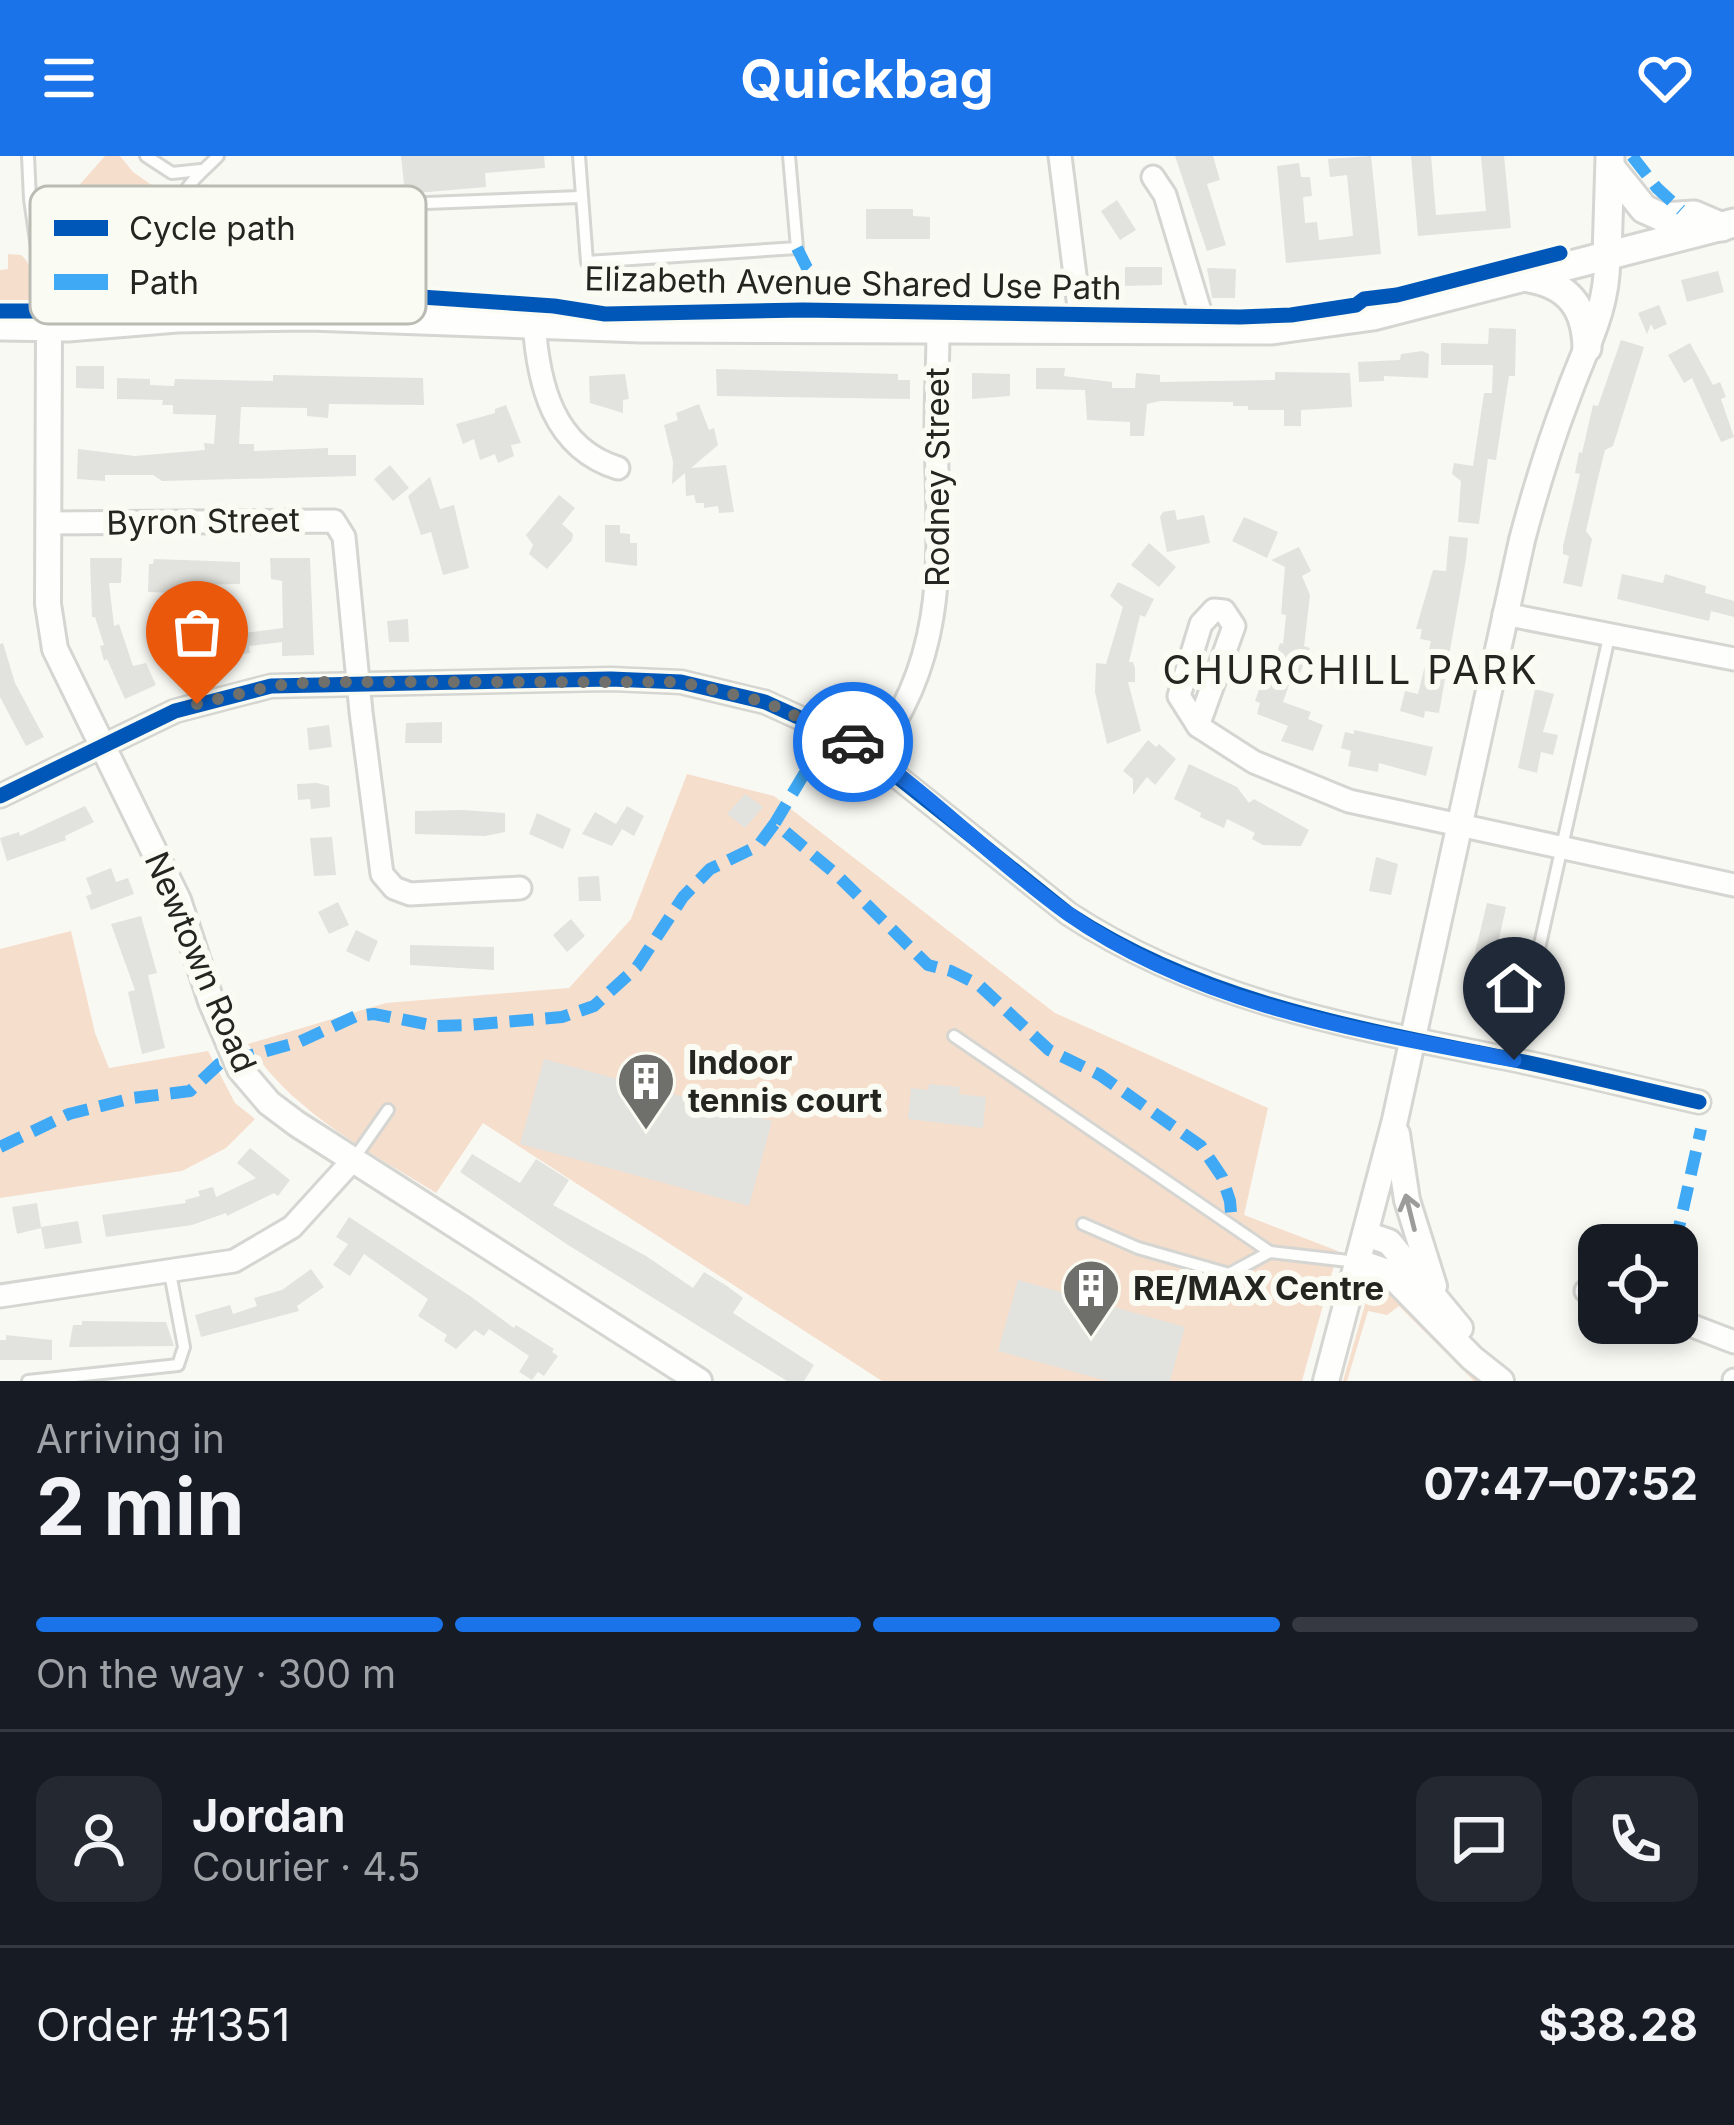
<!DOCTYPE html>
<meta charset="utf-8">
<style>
body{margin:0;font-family:Inter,sans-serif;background:#242831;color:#f1f3f6;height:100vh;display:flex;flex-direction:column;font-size:45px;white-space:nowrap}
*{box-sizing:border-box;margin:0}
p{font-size:39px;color:#9ea1a6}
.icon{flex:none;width:66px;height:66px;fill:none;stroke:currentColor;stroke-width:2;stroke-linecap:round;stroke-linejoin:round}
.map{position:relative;height:1225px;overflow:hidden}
.sheet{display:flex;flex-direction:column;background:#171b24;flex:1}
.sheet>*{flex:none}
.controls{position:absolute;left:1578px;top:1068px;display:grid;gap:24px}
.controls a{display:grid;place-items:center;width:120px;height:120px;border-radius:24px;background:#171b24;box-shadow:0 6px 18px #0003;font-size:60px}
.pin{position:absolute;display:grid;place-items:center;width:102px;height:102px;color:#fff;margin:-123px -51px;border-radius:50% 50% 50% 0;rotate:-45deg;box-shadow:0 0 12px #0007}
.pin .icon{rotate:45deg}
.courier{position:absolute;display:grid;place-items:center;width:120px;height:120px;margin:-60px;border:9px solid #1a73e8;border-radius:50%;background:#fff;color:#222;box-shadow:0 3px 15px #0007}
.overview em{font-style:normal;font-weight:700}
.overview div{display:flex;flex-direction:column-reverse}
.overview{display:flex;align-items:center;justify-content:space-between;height:204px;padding:0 36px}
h1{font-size:78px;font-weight:700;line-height:90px}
.bar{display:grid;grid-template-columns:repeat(4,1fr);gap:18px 12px;align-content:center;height:144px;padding:0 36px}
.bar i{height:15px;border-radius:9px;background:#363941}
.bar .on{background:#1a73e8}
.bar p{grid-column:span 4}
.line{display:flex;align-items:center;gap:30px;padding:0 36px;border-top:3px solid #363941}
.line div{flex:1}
.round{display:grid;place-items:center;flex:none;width:126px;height:126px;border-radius:24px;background:#242831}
header{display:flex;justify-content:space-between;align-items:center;height:156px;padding:0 36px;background:#1a73e8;color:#fff;font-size:54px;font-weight:700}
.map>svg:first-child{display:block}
.green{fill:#f6decc}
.building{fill:#e2e2de}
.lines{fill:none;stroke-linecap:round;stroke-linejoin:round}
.service-casing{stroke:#d5d5d2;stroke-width:16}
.minor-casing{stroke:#d5d5d2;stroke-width:27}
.tertiary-casing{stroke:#d5d5d2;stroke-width:30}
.secondary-casing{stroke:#d5d5d2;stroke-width:33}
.service{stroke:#fefefd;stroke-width:10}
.minor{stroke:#fefefd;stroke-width:21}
.tertiary{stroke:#fefefd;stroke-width:24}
.secondary{stroke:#fefefd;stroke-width:27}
.quiet{stroke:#3fa9f5;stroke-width:12;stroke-dasharray:24 12;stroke-linecap:butt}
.cycleway-casing{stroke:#fafbf2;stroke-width:22}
.cycleway{stroke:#0057b8;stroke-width:15}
.oneway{stroke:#9c9c9a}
.done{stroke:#6f6f6b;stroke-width:12;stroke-dasharray:0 21.6}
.route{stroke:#1a73e8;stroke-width:15}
.labels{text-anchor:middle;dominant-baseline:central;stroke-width:12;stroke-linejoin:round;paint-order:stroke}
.street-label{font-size:33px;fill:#242521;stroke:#fafbf2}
.poi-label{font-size:33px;font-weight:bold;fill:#242521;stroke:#fafbf2;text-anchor:start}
.quarter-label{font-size:39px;letter-spacing:3px;fill:#242521;stroke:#fafbf2}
.key{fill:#fafbf2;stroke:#babbb3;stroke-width:3}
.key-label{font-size:33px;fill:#242521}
</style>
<header><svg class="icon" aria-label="menu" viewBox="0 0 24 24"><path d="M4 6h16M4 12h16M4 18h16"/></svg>Quickbag<svg class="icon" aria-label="heart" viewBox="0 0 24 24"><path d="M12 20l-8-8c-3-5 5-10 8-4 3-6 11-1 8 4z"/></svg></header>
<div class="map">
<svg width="1734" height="1225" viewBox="0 0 1734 1225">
<rect width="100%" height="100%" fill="#f9f9f4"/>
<g class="green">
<polygon points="105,0 120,0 133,16 163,37 163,42 66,44"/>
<path d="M8,98L21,99C35,110 35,136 29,152H0V114L8,113Z"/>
<path d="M687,618L774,640L1055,857L1268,952L1244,1059L1338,1095L1302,1225H882L483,967L436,1037C367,994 293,957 248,888L386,847L569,832L631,763Z"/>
<polygon points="71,775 95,877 109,912 208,895 235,947 255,963 226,992 182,1015 0,1042 0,793"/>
<polygon points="1379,1130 1391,1134 1479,1225 1474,1225 1399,1150 1387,1159 1368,1155 1347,1225 1343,1225 1368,1138"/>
</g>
<g class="building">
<polygon points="401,0 544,0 545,12 485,17 486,31 405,38"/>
<polygon points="1175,0 1213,0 1220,24 1207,28 1226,89 1207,95"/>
<polygon points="1371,0 1381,98 1286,107 1277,10 1299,7 1301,21 1310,21 1312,40 1303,41 1305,67 1317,66 1319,84 1353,80 1347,19 1330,21 1328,3"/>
<polygon points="1411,0 1431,0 1436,59 1486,55 1481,0 1504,0 1511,72 1418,80"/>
<polygon points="1117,44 1136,74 1120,84 1101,55"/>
<polygon points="866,53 913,53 913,60 930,61 930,83 866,83"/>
<polygon points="1125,111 1162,111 1162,129 1125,130"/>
<polygon points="1207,112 1236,113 1235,142 1212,142"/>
<polygon points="1718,115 1724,136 1687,146 1681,124"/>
<polygon points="1659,149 1667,168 1654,174 1651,168 1647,178 1638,157"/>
<polygon points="1489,172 1516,173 1515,220 1509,220 1496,304 1488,303 1479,368 1458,366 1461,325 1452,318 1454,307 1473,310 1484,237 1492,237 1493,209 1441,209 1441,187 1488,188"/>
<polygon points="1621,184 1644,191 1613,290 1605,294 1598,322 1586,375 1592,383 1582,431 1563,427 1569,400 1563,398 1563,390 1580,318 1575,317 1579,296 1582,297 1593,249 1598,250"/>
<polygon points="1690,187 1713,229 1720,226 1726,241 1721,243 1734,281 1721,286 1692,222 1684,227 1668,199"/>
<polygon points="1422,195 1429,198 1428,222 1384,220 1384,225 1359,226 1358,206 1400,204 1401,198"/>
<polygon points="76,210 104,210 104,233 76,232"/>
<polygon points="1036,212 1065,212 1064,220 1112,226 1112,232 1135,232 1136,217 1160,219 1160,226 1275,224 1275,216 1350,217 1352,251 1301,254 1301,270 1284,270 1284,254 1248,254 1248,250 1233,250 1233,246 1160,245 1147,248 1144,280 1130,280 1130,266 1087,264 1085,234 1036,233"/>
<polygon points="716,213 898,218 898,224 910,224 910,243 717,240"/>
<polygon points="972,217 1010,218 1010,240 972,243"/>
<polygon points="625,218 629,243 623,244 623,257 590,247 589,220"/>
<polygon points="273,219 423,222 424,249 329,248 328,262 307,260 307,252 241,251 239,288 254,288 254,295 328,292 328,299 356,299 356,320 162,325 153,319 105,319 105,325 77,323 78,293 135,300 205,294 204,287 214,288 216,259 173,258 173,249 162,249 163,244 117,243 117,222 150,223 150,229 174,230 175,223 273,225"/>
<polygon points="699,248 709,274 714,272 718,289 691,312 726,309 734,356 719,357 718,350 704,352 704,347 696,347 694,339 686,340 685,317 672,328 673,306 664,269 678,264 676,257"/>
<polygon points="506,249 521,287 511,289 514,300 498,307 495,298 480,304 474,283 463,288 456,268 495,257 495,253"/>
<polygon points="390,309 409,332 393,345 374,323"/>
<polygon points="430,321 440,353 454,349 469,412 443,419 431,376 421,379 408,340"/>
<polygon points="559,339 575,352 562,368 573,378 572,384 547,413 529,398 533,389 526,379"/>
<polygon points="1175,354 1177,364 1204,359 1210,387 1167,396 1160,361 1163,356"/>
<polygon points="1244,361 1278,376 1267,402 1232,385"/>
<polygon points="605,369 620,369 620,377 630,378 630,387 637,387 637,410 605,406"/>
<polygon points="1449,380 1468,382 1466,403 1439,557 1425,555 1424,562 1400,555 1405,535 1418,538 1431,485 1420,483 1422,473 1416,473 1433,414 1446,415"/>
<polygon points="1149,387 1176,411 1159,431 1131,409"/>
<polygon points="1299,391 1311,415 1302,420 1310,439 1304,490 1310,492 1300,517 1294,515 1283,546 1311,556 1308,563 1323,569 1313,595 1281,585 1288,570 1257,558 1260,547 1255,545 1263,522 1269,524 1280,487 1283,488 1286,459 1281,458 1285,411 1271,404"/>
<polygon points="90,402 122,402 121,427 109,427 114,470 119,468 133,510 146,507 156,529 125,543 107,503 104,505 100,490 104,489 95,461 92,461"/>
<polygon points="270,402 310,402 314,499 282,500 282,486 249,490 250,497 171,507 166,484 201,476 203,482 283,472 282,425 271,423"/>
<polygon points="154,403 240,406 240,428 189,429 176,431 175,437 148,436 149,408 153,408"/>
<polygon points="1622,418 1663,427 1665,418 1706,430 1705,437 1734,445 1734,461 1711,455 1709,465 1617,443"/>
<polygon points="1118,426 1154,443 1145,461 1140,459 1129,506 1133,506 1135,512 1135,526 1128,526 1141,575 1107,588 1095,536 1096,507 1106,508 1123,451 1110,440"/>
<polygon points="408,463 409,486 389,486 387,465"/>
<polygon points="3,487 15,527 44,581 26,590 0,541 0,488"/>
<polygon points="1535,533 1554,538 1543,576 1558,579 1553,599 1541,596 1537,617 1518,612"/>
<polygon points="442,566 442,587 405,587 406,567"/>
<polygon points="329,569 332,591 309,594 307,572"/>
<polygon points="1354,574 1433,591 1426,620 1379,607 1378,616 1348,610 1351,595 1341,592 1345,576 1354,578"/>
<polygon points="1148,584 1156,591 1159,588 1176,603 1155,629 1147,621 1133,639 1133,623 1123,615"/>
<polygon points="1189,608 1237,631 1249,647 1254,643 1309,674 1301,690 1263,689 1252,683 1255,677 1227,663 1224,672 1200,661 1201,657 1174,643"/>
<polygon points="317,627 329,630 330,651 311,653 310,643 298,644 297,628"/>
<polygon points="745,638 763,651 745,672 727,658"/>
<polygon points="85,650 94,666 65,680 66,684 7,705 0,682 19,676 20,680"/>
<polygon points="627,650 644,660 634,680 622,673 612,690 582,678 595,656 616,668"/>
<polygon points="463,654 505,657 505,676 485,680 415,678 415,655"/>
<polygon points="537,657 571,673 563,693 529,678"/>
<polygon points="332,681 336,719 314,720 310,682"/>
<polygon points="1376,701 1398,708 1391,739 1369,735"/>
<polygon points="111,712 116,726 128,722 134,738 91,754 86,740 92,738 86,722"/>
<polygon points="599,720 601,745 579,745 578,721"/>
<polygon points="338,746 349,769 329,778 318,756"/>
<polygon points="1487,747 1506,751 1489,828 1472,825 1473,817 1470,817"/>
<polygon points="141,760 157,817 148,819 165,892 142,898 128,836 135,834 111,768"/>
<polygon points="571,763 585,780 567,796 553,779"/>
<polygon points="356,774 378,785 369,806 346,795"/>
<polygon points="410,789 494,791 494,814 410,809"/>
<polygon points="544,903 772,965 749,1050 520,988"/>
<polygon points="929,928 960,931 959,938 986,941 983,972 908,963 911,932 928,934"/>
<polygon points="250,992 290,1024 278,1040 274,1037 227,1060 226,1057 192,1069 106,1081 102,1059 186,1047 185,1044 200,1040 198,1035 213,1031 216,1041 256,1022 237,1007"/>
<polygon points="472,998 520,1027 536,1003 569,1024 553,1049 646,1100 693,1132 704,1116 727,1130 743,1142 733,1157 814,1209 804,1225 787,1225 568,1089 460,1016"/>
<polygon points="37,1047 41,1071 78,1065 82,1087 45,1093 41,1072 17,1078 12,1051"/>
<polygon points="349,1061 470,1140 514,1172 516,1169 554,1193 552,1196 558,1200 544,1220 538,1216 532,1224 519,1216 529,1200 489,1173 484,1180 475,1174 456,1193 444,1185 447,1179 418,1160 428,1143 364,1098 350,1120 333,1109 348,1088 336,1081"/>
<polygon points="311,1113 324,1131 297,1150 299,1155 201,1181 195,1159 230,1149 233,1158 257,1150 254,1142 282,1134"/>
<polygon points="1018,1124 1185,1171 1170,1225 1108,1225 998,1195"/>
<polygon points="82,1165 166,1166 174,1190 69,1191 73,1169 82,1169"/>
<polygon points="6,1179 52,1184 52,1204 0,1204 0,1184 6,1184"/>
</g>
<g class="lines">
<defs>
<g id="service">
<polyline points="28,0 30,43 48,169"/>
<polyline points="146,0 172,17 201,14"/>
<polyline points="579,0 587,106 797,92 789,0"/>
<polyline points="372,50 375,160"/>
<path d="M180,59C177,33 202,17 218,0"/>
<polyline points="35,69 298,52 580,41"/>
<polyline points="954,880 1270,1096 1357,1106"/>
<polyline points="1514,904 1609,481"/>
<polyline points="353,1004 388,954"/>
<polyline points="1083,1068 1138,1092 1229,1118 1270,1096"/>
<polyline points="28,1225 178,1209 184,1191 170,1117"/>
</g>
<g id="minor">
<polyline points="1060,0 1082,175"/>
<polyline points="1153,21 1165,39 1206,175"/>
<path d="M534,166C538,228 553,292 618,312"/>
<polyline points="49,367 334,365 344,381 361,556 382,718 394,732 410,738 520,732"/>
<polygon points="1214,454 1224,455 1234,470 1198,570 1179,540 1201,468"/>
<polyline points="1504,458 1734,503"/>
<polyline points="1198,570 1254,606 1349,645 1734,729"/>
<path d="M873,599C951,497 938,394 936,274C936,240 938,206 938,173"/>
<path d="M0,640L175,555L271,530L611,523L681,526L765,546L855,587L1069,758C1203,846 1356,872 1510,903C1573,916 1636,932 1699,946"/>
<polyline points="1586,1135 1599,1138"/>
<polyline points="0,1140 234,1105 292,1071 353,1004"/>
<polyline points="1677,1164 1734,1186"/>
<polyline points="1734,1225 1734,1224"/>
</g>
<g id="tertiary">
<polyline points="49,171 48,448 55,493 178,744 211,845 240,913 269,947 297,968 699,1225"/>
<polyline points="1397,978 1407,1044 1434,1130"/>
<polyline points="1366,1078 1389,1086 1460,1172"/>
<polyline points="1359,1106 1388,1116 1472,1202 1501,1225"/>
<path d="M1326,1225L1395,964L1522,384C1535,335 1549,289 1567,242C1584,194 1609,152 1607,100"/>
</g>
<g id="secondary">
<polyline points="1611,12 1644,53 1662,61 1694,59 1722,71"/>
<polyline points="1607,100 1610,2"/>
<path d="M1529,122C1569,129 1586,152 1587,192"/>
<polyline points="0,170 68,171 177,162 310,160 641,172 1272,174 1373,160 1734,67"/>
</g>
</defs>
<use href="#service" class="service-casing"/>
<use href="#minor" class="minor-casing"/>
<use href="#tertiary" class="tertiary-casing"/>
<use href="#secondary" class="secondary-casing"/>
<use href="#service" class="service"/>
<use href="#minor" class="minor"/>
<use href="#tertiary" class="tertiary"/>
<use href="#secondary" class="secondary"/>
<g class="quiet">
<polyline points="1632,0 1657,32 1681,54"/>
<polyline points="201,70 331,128"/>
<polyline points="797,92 807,112 850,155"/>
<polyline points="326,126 352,65"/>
<polyline points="92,148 192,73"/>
<polyline points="823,586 775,667 837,719 928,809 951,815 979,829 1049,894 1100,919 1201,990 1222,1021 1230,1045 1232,1068"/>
<polyline points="0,991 69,958 133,942 190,935 219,908 299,886 356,860 374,858 436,870 467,869 562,861 594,850 637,811 683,741 710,713 758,690 775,667"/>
<polyline points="1675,1089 1701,973"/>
</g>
<defs>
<g id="cycleway">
<polyline points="0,155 83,155 200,133 347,136 554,150 605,158 803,154 1240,161 1291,159 1356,149 1364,143 1397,139 1560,97"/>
<path d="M0,640L175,555L271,530L611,523L681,526L765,546L855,587L1069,758C1203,846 1356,872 1510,903C1573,916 1636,932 1699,946"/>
</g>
</defs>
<use href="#cycleway" class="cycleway-casing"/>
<use href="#cycleway" class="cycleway"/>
</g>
<defs><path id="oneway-shaft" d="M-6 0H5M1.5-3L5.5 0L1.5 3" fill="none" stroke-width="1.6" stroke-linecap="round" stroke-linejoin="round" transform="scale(3)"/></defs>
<use class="oneway" href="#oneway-shaft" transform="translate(1410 1056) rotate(-104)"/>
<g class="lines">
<polyline class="done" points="197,548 272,530 314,526 681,526 765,546 853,586"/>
<path class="route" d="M853,586C929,636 993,704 1067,757C1197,849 1361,875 1514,904"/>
</g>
<defs>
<symbol id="building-pin" viewBox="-11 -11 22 30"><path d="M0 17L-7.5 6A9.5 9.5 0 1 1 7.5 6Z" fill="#6f6f6b" stroke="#fafbf2"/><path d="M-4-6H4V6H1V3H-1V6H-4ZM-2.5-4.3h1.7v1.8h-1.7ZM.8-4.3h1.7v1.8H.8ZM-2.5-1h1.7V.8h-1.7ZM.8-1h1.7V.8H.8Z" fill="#fff"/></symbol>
</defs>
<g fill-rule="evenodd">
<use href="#building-pin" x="613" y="892" width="66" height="90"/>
<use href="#building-pin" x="1058" y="1099" width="66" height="90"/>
</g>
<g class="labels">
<g class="street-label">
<text transform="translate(853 127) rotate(1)">Elizabeth Avenue Shared Use Path</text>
<text transform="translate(937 321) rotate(-90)">Rodney Street</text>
<text transform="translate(203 365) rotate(-1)">Byron Street</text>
<text transform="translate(201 806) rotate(67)">Newtown Road</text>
</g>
<g class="poi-label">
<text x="688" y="906">Indoor<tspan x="688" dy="38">tennis court</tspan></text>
<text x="1133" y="1132">RE/MAX Centre</text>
</g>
<g class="quarter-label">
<text x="1351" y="513">CHURCHILL PARK</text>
</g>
</g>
<rect x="30" y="30" width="396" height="138" rx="18" class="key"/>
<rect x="54" y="64" width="54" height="16" fill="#0057b8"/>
<rect x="54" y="118" width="54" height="16" fill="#3fa9f5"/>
<g class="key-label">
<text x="129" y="84">Cycle path</text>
<text x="129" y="138">Path</text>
</g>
</svg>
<div class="controls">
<a><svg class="icon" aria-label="locate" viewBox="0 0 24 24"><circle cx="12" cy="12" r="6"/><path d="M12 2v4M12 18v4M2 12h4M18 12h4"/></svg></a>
</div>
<div class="pin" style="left:197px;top:548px;background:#ea580c"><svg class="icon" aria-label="bag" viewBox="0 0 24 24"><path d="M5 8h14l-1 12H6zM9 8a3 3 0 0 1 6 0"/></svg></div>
<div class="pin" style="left:1514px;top:904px;background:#1f2937"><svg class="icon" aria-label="home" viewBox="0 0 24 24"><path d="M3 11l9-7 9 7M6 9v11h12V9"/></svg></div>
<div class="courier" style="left:853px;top:586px"><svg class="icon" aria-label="car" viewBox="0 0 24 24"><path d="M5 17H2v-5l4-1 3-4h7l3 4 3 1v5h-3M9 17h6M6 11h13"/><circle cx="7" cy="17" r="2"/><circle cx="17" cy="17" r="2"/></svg></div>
</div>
<section class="sheet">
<div class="overview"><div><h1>2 min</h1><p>Arriving in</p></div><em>07:47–07:52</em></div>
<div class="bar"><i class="on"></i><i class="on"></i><i class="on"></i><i></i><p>On the way · 300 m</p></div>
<div class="line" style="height:216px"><a class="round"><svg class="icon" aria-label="person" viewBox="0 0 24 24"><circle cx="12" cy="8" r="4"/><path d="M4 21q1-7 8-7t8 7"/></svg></a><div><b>Jordan</b><p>Courier · 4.5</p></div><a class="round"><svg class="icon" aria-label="chat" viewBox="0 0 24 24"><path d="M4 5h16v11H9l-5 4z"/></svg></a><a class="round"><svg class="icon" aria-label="phone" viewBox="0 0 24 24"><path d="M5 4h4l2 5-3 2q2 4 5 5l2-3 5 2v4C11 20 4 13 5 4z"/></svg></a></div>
<div class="line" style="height:156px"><div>Order #1351</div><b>$38.28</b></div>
</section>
